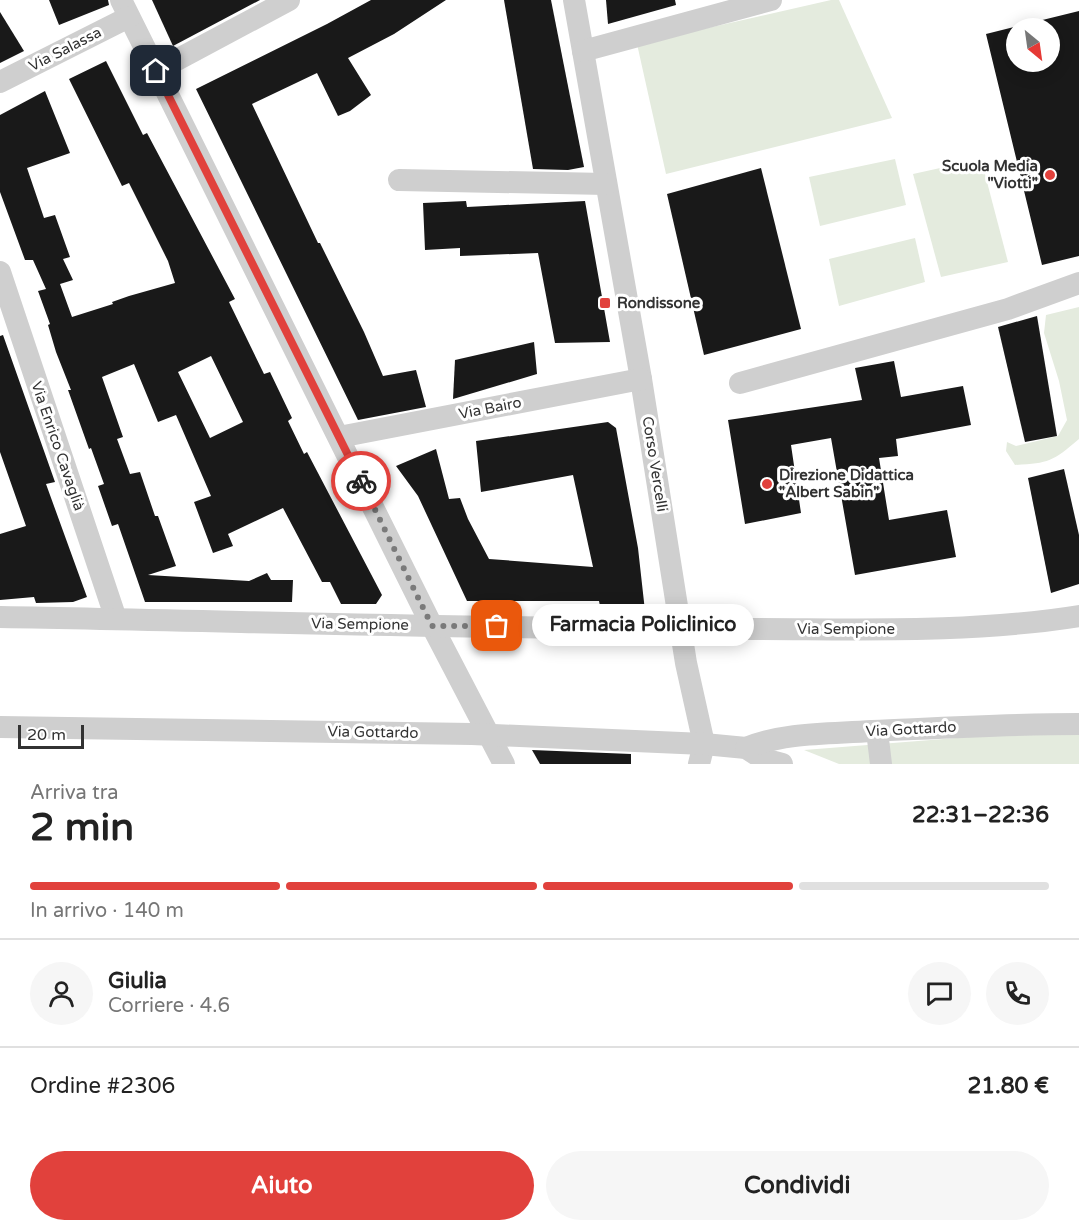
<!DOCTYPE html>
<html lang="it">
<meta charset="utf-8">
<style>
body{margin:0;font-family:"Varela Round",sans-serif;background:#f6f6f6;color:#222;height:100vh;display:flex;flex-direction:column;font-size:22px;white-space:nowrap}
*{box-sizing:border-box;margin:0}
p{font-size:20px;color:#767676}
.icon{flex:none;width:33px;height:33px;fill:none;stroke:currentColor;stroke-width:2;stroke-linecap:round;stroke-linejoin:round}
.map{position:relative;height:764px;overflow:hidden}
.side{display:flex;flex-direction:column;background:#fff;flex:1}
.side>*{flex:none}
.needle{width:39px;rotate:151deg}
.buttons{position:absolute;left:1006px;top:18px;display:grid;gap:12px}
.buttons a{display:grid;place-items:center;width:54px;height:54px;border-radius:50%;background:#fff;box-shadow:0 3px 15px #0003;font-size:30px}
.scale{position:absolute;left:18px;bottom:15px;width:66px;box-sizing:border-box;padding-left:6px;border:3px solid #323232;border-top:0;font-size:16px;line-height:21px;white-space:nowrap;color:#323232;-webkit-text-stroke:4px #fff;paint-order:stroke}
.pin{position:absolute;display:grid;place-items:center;width:51px;height:51px;color:#fff;margin:-26px;border-radius:12px;box-shadow:0 3px 9px #0006}
.courier{position:absolute;display:grid;place-items:center;width:60px;height:60px;margin:-30px;border:4px solid #e1413c;border-radius:50%;background:#fff;color:#222;box-shadow:0 2px 8px #0007}
.bubble{position:absolute;height:42px;border-radius:21px;background:#fff;box-shadow:0 3px 15px #0003;font-size:20px;font-weight:700;line-height:42px;text-align:center}
.overview em{font-style:normal;font-weight:700}
.overview div{display:flex;flex-direction:column-reverse}
.overview{display:flex;align-items:center;justify-content:space-between;height:102px;padding:0 30px}
h1{font-size:39px;font-weight:700;line-height:45px}
.bar{display:grid;grid-template-columns:repeat(4,1fr);gap:9px 6px;align-content:center;height:72px;padding:0 30px}
.bar i{height:8px;border-radius:4px;background:#e0e0e0}
.bar .on{background:#e1413c}
.bar p{grid-column:span 4}
.line{display:flex;align-items:center;gap:15px;padding:0 30px;border-top:2px solid #e0e0e0}
.line div{flex:1}
.round{display:grid;place-items:center;flex:none;width:63px;height:63px;border-radius:32px;background:#f6f6f6}
.button{display:flex;gap:12px;margin-top:auto;padding:12px 30px}
.button a{flex:1;height:69px;border-radius:36px;background:#e1413c;color:#fff;font-size:24px;font-weight:700;line-height:69px;text-align:center}
.button a+a{background:#f6f6f6;color:#222}
.map>svg:first-child{display:block}
.green{fill:#e4ebde}
.building{fill:#191919;fill-rule:evenodd}
.lines{fill:none;stroke-linecap:round;stroke-linejoin:round}
.minor{stroke:#cfcfcf;stroke-width:22}
.done{stroke:#7a7a7a;stroke-width:6;stroke-dasharray:0 10.8}
.route{stroke:#e1413c;stroke-width:8}
.poi-dot{fill:#e1413c;stroke:#fff;stroke-width:2}
.labels{text-anchor:middle;dominant-baseline:central;stroke-width:6;stroke-linejoin:round;paint-order:stroke}
.street-label{font-size:15px;fill:#323232;stroke:#fff}
.poi-label{font-size:15px;font-weight:bold;fill:#323232;stroke:#fff;text-anchor:start}
</style>
<div class="map">
<svg width="1079" height="764" viewBox="0 0 1079 764">
<rect width="100%" height="100%" fill="#fff"/>
<g class="green">
<polygon points="831,0 839,0 892,118 666,174 637,44"/>
<polygon points="895,159 906,205 820,226 809,177"/>
<polygon points="981,159 1008,262 941,277 913,174"/>
<polygon points="915,238 925,282 839,306 829,259"/>
<path d="M1079,307V439C1052,462 1049,463 1015,465L1006,451L1007,442L1016,446L1058,436L1067,420L1059,381L1044,333L1046,315Z"/>
<polygon points="1007,734 1079,734 1079,764 839,764 804,750"/>
</g>
<g class="building">
<polygon points="49,0 108,0 109,5 59,25"/>
<polygon points="152,0 260,0 173,46"/>
<polygon points="371,0 446,0 394,34 348,58 371,95 350,111 338,116 317,73 252,104 318,243 320,243 364,332 383,376 416,370 426,407 358,420 196,89 327,24"/>
<polygon points="504,0 551,0 584,167 568,170 533,169"/>
<polygon points="606,0 675,0 676,5 608,24"/>
<path d="M1079,11V256L1042,265L986,34ZM1017,28H1050V62H1017Z"/>
<polygon points="0,12 24,51 0,63"/>
<path d="M106,61L143,135L147,133L235,299L229,302L264,374L270,372L292,418L288,421L304,454L307,452L382,595L376,604H341L330,582H322L283,508L228,534L233,546L213,553L194,502L211,496L176,415L158,422L134,364L102,377L123,437L117,439L130,474L140,472L155,516H158L176,566L148,575L249,581L267,573L271,580H293L292,602H145L118,524L112,526L98,486L104,484L91,448L89,449L68,390H71L56,352L48,325L50,324L38,291L46,289L33,260H25L0,192V115L45,91L70,153L27,168L44,218L55,215L70,257L63,259L73,280L60,284L72,317L113,304L112,302L129,296L175,283L168,261L129,183L122,186L69,79ZM211,356L243,422L210,438L178,372Z"/>
<polygon points="761,168 801,329 704,355 667,194"/>
<polygon points="466,201 467,207 585,201 610,342 555,343 538,253 460,256 460,248 425,250 423,203"/>
<polygon points="1037,316 1057,436 1025,442 998,327"/>
<polygon points="3,335 55,482 46,484 87,597 73,602 36,603 34,597 0,600 0,534 26,526 0,452 0,336"/>
<polygon points="534,342 537,374 453,399 455,360"/>
<polygon points="894,361 901,397 963,386 971,425 896,439 898,456 879,458 889,520 947,510 956,557 855,575 831,438 791,445 801,513 745,524 728,420 862,400 855,368"/>
<polygon points="608,422 616,428 638,548 645,611 601,611 599,601 467,601 418,496 396,466 436,449 449,499 460,498 468,519 489,559 593,567 573,475 481,492 476,441"/>
<polygon points="1064,469 1079,535 1079,584 1051,593 1028,478"/>
<polygon points="532,750 631,754 631,764 540,764"/>
</g>
<g class="lines">
<g class="minor">
<polyline points="121,0 432,626 504,764"/>
<polyline points="574,0 641,379 686,663 704,744 699,764"/>
<polyline points="583,51 771,0"/>
<polyline points="156,71 289,0"/>
<polyline points="0,82 129,17"/>
<polyline points="399,180 606,184"/>
<polyline points="0,272 116,619"/>
<polyline points="740,383 1008,309 1079,283"/>
<polyline points="339,437 641,379"/>
<path d="M0,617C241,621 481,629 722,629C841,628 961,635 1079,616"/>
<polyline points="0,727 472,734 704,744 746,748 763,759 782,764"/>
<polyline points="877,731 881,764"/>
<path d="M746,748C785,732 830,734 872,731C941,728 1010,724 1079,724"/>
</g>
</g>
<g class="lines">
<polyline class="done" points="361,481 432,626 497,626"/>
<polyline class="route" points="156,71 361,481"/>
</g>
<g class="poi-dot">
<circle cx="1050" cy="175" r="6"/>
<rect x="599" y="297" width="12" height="12" rx="3"/>
<circle cx="767" cy="484" r="6"/>
</g>
<g class="labels">
<g class="street-label">
<text transform="translate(65 49) rotate(-27)">Via Salassa</text>
<text transform="translate(490 408) rotate(-11)">Via Bairo</text>
<text transform="translate(58 446) rotate(71)">Via Enrico Cavaglià</text>
<text transform="translate(655 464) rotate(81)">Corso Vercelli</text>
<text transform="translate(360 624) rotate(1)">Via Sempione</text>
<text x="846" y="629">Via Sempione</text>
<text transform="translate(911 729) rotate(-3)">Via Gottardo</text>
<text transform="translate(373 732) rotate(1)">Via Gottardo</text>
</g>
<g class="poi-label">
<text x="1038" y="166" text-anchor="end">Scuola Media<tspan x="1038" dy="17">"Viotti"</tspan></text>
<text x="617" y="303">Rondissone</text>
<text x="779" y="475">Direzione Didattica<tspan x="779" dy="17">"Albert Sabin"</tspan></text>
</g>
</g>
</svg>
<div class="buttons">
<a><svg class="needle" viewBox="-14 -14 28 28"><path d="M0-13l5 13h-10z" fill="#e53935"/><path d="M0 13l5-13h-10z" fill="#767676"/></svg></a>
</div>
<div class="scale">20 m</div>
<div class="pin" style="left:497px;top:626px;background:#ea580c"><svg class="icon" aria-label="bag" viewBox="0 0 24 24"><path d="M5 8h14l-1 12H6zM9 8a3 3 0 0 1 6 0"/></svg></div>
<div class="pin" style="left:156px;top:71px;background:#1f2937"><svg class="icon" aria-label="home" viewBox="0 0 24 24"><path d="M3 11l9-7 9 7M6 9v11h12V9"/></svg></div>
<div class="courier" style="left:361px;top:481px"><svg class="icon" aria-label="bike" viewBox="0 0 24 24"><circle cx="6" cy="16" r="4"/><circle cx="18" cy="16" r="4"/><path d="M6 16l4-8h5l3 8M10 8l3 8H6M13 5h3"/></svg></div>
<div class="bubble" style="left:532px;top:604px;width:222px">Farmacia Policlinico</div>
</div>
<section class="side">
<div class="overview"><div><h1>2 min</h1><p>Arriva tra</p></div><em>22:31–22:36</em></div>
<div class="bar"><i class="on"></i><i class="on"></i><i class="on"></i><i></i><p>In arrivo · 140 m</p></div>
<div class="line" style="height:108px"><a class="round"><svg class="icon" aria-label="person" viewBox="0 0 24 24"><circle cx="12" cy="8" r="4"/><path d="M4 21q1-7 8-7t8 7"/></svg></a><div><b>Giulia</b><p>Corriere · 4.6</p></div><a class="round"><svg class="icon" aria-label="chat" viewBox="0 0 24 24"><path d="M4 5h16v11H9l-5 4z"/></svg></a><a class="round"><svg class="icon" aria-label="phone" viewBox="0 0 24 24"><path d="M5 4h4l2 5-3 2q2 4 5 5l2-3 5 2v4C11 20 4 13 5 4z"/></svg></a></div>
<div class="line" style="height:78px"><div>Ordine #2306</div><b>21.80 €</b></div>
<div class="button"><a>Aiuto</a><a>Condividi</a></div>
</section>
